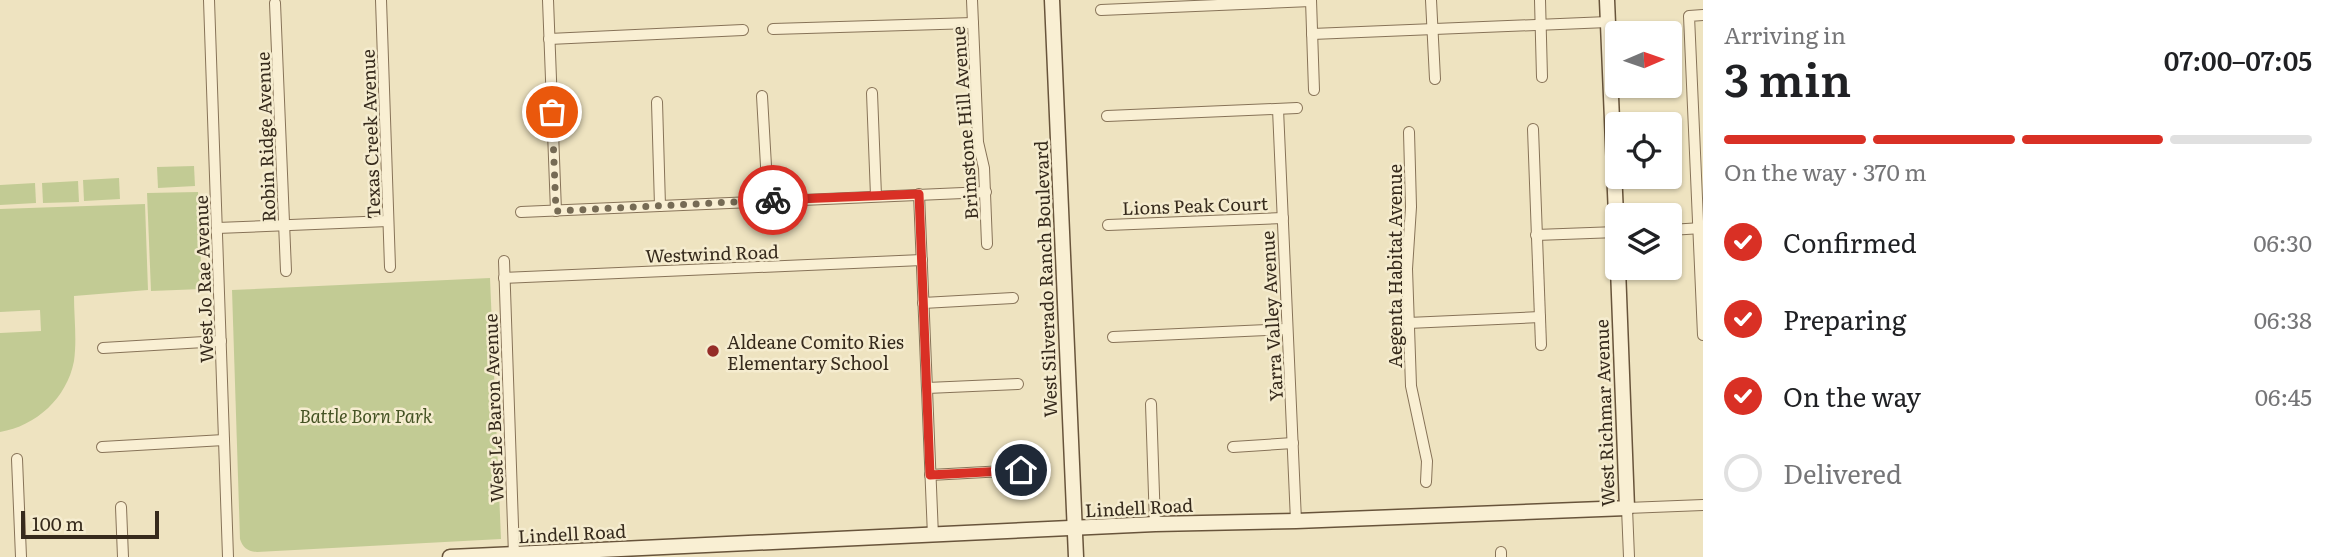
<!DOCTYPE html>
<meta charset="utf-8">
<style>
body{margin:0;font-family:Literata,serif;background:#f6f6f6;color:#202124;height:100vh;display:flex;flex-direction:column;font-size:26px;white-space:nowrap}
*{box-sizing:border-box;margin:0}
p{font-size:23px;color:#757577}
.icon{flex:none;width:38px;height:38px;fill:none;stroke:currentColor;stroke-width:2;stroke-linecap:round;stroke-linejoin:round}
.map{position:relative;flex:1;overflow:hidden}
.side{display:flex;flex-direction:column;background:#fff;width:630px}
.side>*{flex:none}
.needle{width:46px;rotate:88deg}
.controls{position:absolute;left:1605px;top:21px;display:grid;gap:14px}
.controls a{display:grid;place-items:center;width:77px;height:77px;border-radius:7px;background:#fff;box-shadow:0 2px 5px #0004;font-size:35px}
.scale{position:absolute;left:21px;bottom:18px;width:138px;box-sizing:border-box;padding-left:7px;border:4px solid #362a1c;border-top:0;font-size:19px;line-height:24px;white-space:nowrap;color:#362a1c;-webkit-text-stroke:5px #f5eccf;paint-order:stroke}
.pin{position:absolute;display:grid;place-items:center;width:60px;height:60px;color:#fff;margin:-30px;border:4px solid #fff;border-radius:50%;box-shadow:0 2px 7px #0007}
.courier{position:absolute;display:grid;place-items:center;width:70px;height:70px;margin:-35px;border:5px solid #d93025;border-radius:50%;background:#fff;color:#222;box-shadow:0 2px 9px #0007}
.headline em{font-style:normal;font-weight:600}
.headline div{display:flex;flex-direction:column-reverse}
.headline{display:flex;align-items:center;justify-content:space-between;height:119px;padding:0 21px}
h1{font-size:46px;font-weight:600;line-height:52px}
.bar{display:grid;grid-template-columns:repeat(4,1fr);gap:10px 7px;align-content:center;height:84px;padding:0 21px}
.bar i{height:9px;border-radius:5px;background:#e0e0e0}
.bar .on{background:#d93025}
.bar p{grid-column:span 4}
ol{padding:0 21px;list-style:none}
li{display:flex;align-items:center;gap:21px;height:77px}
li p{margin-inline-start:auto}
li .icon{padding:7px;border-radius:50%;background:#d93025;color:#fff;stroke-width:4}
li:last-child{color:#757577}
li i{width:38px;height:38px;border:4px solid #e0e0e0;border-radius:50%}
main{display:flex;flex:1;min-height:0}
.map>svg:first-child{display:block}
.green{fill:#c2cb94}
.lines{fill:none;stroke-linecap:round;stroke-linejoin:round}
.street-casing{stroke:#877358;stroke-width:12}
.secondary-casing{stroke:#68543b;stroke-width:17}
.street{stroke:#f9efd3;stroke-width:10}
.secondary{stroke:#f9efd3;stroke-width:14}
.done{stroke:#766b55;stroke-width:7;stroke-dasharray:0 12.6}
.route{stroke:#d93025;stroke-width:9}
.poi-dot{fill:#952d28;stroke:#f5eccf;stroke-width:2.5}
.labels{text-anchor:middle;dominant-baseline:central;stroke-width:5;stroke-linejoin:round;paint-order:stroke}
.street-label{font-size:18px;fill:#362a1c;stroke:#f5eccf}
.poi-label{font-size:18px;fill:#362a1c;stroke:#f5eccf;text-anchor:start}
.park-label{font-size:18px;font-style:italic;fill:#445223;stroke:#f5eccf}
</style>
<main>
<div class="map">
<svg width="1703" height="557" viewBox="0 0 1703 557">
<rect width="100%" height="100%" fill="#eee3c0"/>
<g class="green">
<polygon points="194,166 195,186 158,188 157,167"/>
<polygon points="119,178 120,199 84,201 83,180"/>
<polygon points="78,181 79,202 43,203 42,183"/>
<polygon points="35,183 36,203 0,205 0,185"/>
<polygon points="198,192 202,289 151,291 147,193"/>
<path d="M145,204L148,290L74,296C74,317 77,340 74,361C67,398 36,426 0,432V333L41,331L40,310L0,312V209Z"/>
<path d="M490,278L501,539L257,552C247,551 243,548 240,539L232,290Z"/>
</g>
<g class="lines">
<defs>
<g id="street">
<polyline points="209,0 228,557"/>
<polyline points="381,0 390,267"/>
<polyline points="548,0 556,211"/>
<polyline points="972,0 978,142 984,168 987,244"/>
<polyline points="1311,0 1314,90"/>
<polyline points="1431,0 1435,79"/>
<polyline points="1540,0 1542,77"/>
<polyline points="275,3 286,271"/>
<polyline points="1101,10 1311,1"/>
<polyline points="773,29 973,23"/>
<polyline points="1312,34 1608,22"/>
<polyline points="549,39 743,30"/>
<polyline points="872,93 876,196"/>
<polyline points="762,96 768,201"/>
<polyline points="657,102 660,206"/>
<polyline points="1278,109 1296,521"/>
<polyline points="1107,116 1297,108"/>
<polyline points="1533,129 1541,345"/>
<polyline points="1409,132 1411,207 1407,269 1411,386 1427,461 1426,482"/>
<polyline points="919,194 933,536"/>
<polyline points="521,212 986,192"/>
<polyline points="1108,225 1283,218"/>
<polyline points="217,228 388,221"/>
<polyline points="1670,230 1702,228"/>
<polyline points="1536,235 1617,232"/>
<polyline points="504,261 514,555"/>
<polyline points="504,278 922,260"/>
<polyline points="923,303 1013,298"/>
<polyline points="1408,323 1540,317"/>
<polyline points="1703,335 1689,16 1703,15"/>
<polyline points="1113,337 1286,329"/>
<polyline points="103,348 221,341"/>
<polyline points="927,388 1018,384"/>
<polyline points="1151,404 1155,524"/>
<polyline points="102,447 224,440"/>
<polyline points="1233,447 1293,443"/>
<polyline points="17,459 21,557"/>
<polyline points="930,475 1021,470"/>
<polyline points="121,507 123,557"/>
<polyline points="1501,552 1501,557"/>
<polyline points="1629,557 1627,508 1703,505"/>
</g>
<g id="secondary">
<polyline points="1052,0 1076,557"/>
<polyline points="1607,0 1617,240"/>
<polyline points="450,557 1155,524 1296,521 1627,508 1618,268"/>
</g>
</defs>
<use href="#street" class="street-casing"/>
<use href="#secondary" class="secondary-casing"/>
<use href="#street" class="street"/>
<use href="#secondary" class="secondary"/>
</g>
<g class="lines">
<polyline class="done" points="552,112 556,211 773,200"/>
<polyline class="route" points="773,200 919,194 930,475 1021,470"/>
</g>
<circle class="poi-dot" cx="713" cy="351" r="7"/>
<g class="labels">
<g class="street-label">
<text transform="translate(964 123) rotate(-94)">Brimstone Hill Avenue</text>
<text transform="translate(370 134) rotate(-92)">Texas Creek Avenue</text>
<text transform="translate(265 137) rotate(-92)">Robin Ridge Avenue</text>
<text transform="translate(1195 205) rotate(-2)">Lions Peak Court</text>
<text transform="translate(712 253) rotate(-2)">Westwind Road</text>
<text transform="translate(1394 266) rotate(-90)">Aegenta Habitat Avenue</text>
<text transform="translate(203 279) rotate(-92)">West Jo Rae Avenue</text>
<text transform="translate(1045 279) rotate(-92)">West Silverado Ranch Boulevard</text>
<text transform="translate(1271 316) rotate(-93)">Yarra Valley Avenue</text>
<text transform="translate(493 408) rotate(-92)">West Le Baron Avenue</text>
<text transform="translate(1604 413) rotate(-92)">West Richmar Avenue</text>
<text transform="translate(1139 507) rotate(-3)">Lindell Road</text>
<text transform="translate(572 533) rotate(-3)">Lindell Road</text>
</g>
<g class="poi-label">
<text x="727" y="341">Aldeane Comito Ries<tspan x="727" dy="21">Elementary School</tspan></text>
</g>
<g class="park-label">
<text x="366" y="415">Battle Born Park</text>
</g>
</g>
</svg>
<div class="controls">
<a><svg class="needle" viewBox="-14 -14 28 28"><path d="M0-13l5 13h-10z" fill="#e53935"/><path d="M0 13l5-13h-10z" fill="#757577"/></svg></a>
<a><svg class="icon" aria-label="locate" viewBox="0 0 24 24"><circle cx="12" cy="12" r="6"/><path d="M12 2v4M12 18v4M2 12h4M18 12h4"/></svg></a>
<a><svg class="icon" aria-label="layers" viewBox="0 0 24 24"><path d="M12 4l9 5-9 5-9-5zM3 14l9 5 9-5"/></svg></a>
</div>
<div class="scale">100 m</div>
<div class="pin" style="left:552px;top:112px;background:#ea580c"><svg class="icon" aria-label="bag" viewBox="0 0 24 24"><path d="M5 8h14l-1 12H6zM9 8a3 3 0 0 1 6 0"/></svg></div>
<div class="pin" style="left:1021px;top:470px;background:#1f2937"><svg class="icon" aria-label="home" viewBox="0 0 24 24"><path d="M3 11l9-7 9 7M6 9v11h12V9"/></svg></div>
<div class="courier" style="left:773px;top:200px"><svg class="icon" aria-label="bike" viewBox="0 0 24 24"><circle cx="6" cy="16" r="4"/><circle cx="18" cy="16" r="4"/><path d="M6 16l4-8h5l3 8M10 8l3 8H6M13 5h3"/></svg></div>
</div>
<section class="side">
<div class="headline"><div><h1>3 min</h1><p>Arriving in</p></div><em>07:00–07:05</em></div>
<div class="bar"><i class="on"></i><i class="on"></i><i class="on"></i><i></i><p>On the way · 370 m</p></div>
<ol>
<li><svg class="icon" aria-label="check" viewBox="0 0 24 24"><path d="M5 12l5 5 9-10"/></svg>Confirmed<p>06:30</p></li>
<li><svg class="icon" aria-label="check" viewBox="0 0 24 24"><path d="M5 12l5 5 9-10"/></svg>Preparing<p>06:38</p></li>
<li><svg class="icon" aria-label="check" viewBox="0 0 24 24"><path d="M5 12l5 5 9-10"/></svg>On the way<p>06:45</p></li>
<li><i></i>Delivered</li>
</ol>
</section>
</main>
